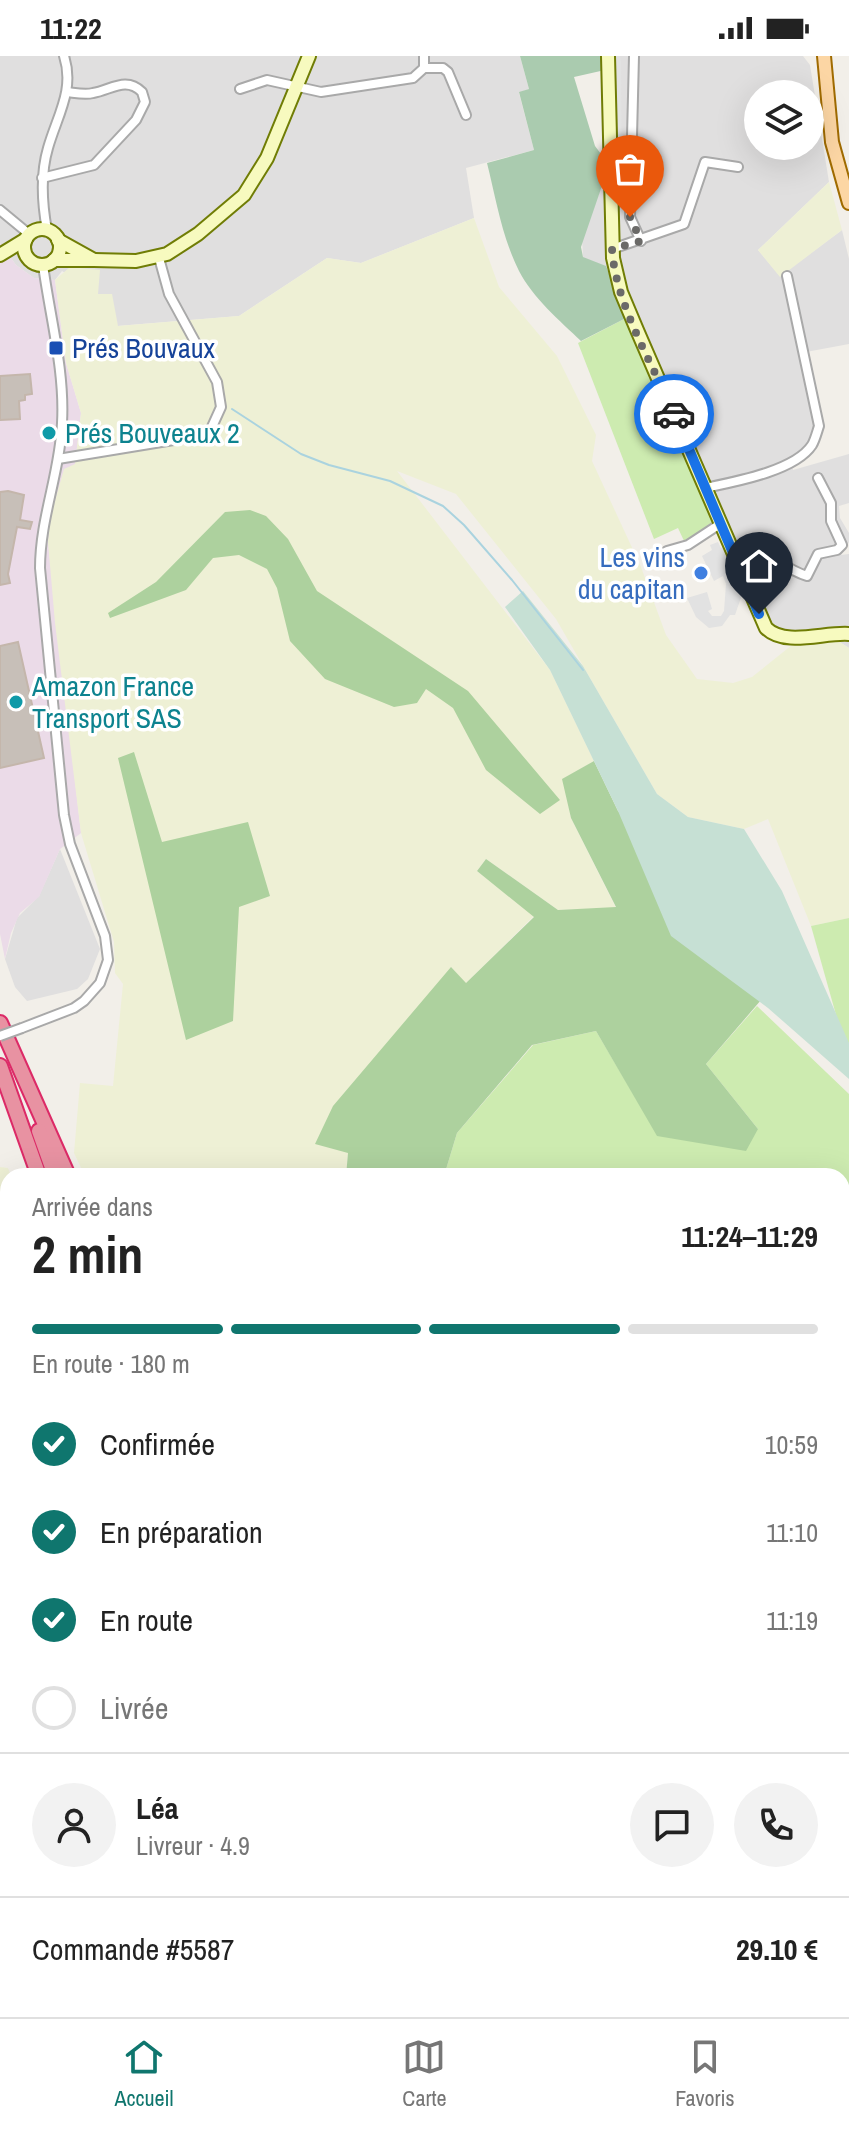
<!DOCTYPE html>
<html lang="fr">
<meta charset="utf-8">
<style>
body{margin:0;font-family:"Archivo Narrow",sans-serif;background:#f2f2f2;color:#222;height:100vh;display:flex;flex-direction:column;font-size:30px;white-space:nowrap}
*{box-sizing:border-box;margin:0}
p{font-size:26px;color:#767676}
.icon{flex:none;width:44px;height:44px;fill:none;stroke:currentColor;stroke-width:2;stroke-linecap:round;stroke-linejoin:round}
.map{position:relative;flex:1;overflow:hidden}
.panel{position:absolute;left:0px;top:1112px;width:850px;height:850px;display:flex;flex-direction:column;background:#fff;border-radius:24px 24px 0 0;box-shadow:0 8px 32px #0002}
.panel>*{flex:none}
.tools{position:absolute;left:744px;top:24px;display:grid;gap:16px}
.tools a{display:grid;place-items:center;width:80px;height:80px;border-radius:50%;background:#fff;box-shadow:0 8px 32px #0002;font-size:40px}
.pin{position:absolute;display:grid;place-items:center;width:68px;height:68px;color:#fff;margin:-82px -34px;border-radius:50% 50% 50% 0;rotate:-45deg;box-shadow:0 0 8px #0007}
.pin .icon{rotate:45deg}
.courier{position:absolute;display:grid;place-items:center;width:80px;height:80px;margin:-40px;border:6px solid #1a73e8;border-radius:50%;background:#fff;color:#222;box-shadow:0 2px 10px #0007}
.head em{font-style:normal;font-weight:800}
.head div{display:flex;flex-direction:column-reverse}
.head{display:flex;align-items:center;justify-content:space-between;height:136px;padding:0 32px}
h1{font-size:52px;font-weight:800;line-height:60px}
.bar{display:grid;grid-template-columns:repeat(4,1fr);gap:12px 8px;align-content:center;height:96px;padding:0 32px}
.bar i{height:10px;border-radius:6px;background:#e0e0e0}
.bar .selected{background:#0f766e}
.bar p{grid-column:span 4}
.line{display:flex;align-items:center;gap:20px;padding:0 32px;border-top:2px solid #e0e0e0}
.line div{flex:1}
.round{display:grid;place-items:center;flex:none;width:84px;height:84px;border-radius:42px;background:#f2f2f2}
ol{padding:0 32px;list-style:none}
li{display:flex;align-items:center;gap:24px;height:88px}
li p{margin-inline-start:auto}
li .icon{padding:8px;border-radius:50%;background:#0f766e;color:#fff;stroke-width:4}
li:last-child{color:#767676}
li i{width:44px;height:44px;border:4px solid #e0e0e0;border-radius:50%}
.status{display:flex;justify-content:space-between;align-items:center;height:56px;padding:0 40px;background:#fff;direction:ltr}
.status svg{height:22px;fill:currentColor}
.tabs{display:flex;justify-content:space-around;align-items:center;height:112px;border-top:2px solid #e0e0e0;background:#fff;font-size:22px;color:#767676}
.tabs a{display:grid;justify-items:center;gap:4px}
.tabs .selected{color:#0f766e}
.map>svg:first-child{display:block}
.residential{fill:#e0dfdf;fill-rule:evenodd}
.industrial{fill:#ebdbe8}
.farmland{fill:#eef0d5}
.grass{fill:#cdebb0}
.forest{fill:#add19e}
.wetland{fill:#c6e0d4}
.cemetery{fill:#aacbaf}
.parking{fill:#e2e2e2}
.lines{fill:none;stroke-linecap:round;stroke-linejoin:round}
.stream{stroke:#aad3df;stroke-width:2}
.building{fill:#c7bfb8;stroke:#c4b6ab;stroke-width:2}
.street-casing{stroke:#a9a9a9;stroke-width:12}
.secondary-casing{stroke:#707d05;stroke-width:16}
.primary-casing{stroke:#a06b00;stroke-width:16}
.highway-casing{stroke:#dc2a67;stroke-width:18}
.street{stroke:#fff;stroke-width:8}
.secondary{stroke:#f7fabf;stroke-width:12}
.primary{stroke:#fcd6a4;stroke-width:12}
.highway{stroke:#e892a2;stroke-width:14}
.street-bridge-casing{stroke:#a9a9a9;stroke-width:12;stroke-linecap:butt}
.street-bridge{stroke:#fff;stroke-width:8}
.done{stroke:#6b6a68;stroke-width:8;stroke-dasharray:0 14.4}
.route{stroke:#1a73e8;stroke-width:10}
.transit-dot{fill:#1a4fb4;stroke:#fff;stroke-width:3}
.culture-dot{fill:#0f9aa8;stroke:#fff;stroke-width:3}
.shop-dot{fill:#3f7fe0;stroke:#fff;stroke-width:3}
.labels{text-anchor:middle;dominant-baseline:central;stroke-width:7;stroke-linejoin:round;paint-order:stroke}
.transit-label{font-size:28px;fill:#164399;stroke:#fff;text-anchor:start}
.culture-label{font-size:28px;fill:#0d838f;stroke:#fff;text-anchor:start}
.shop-label{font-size:28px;fill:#366cbe;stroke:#fff;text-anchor:end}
</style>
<div class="status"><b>11:22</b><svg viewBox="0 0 49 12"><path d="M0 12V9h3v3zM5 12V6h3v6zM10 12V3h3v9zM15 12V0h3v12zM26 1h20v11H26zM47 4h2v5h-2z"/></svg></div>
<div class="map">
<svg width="849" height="1961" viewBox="0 0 849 1961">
<rect width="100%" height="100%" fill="#f2efe9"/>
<g class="residential">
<polygon points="0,0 520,0 529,33 519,37 534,94 466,112 474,162 361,207 327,202 239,260 117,270 98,239 62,215 55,224 34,222 16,209 0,187"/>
<path d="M601,0H803L810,9L829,126L758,194L780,220L842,174L849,203V288L806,296L823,371L814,394L792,409L793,414L849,398V447L839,450L840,462L849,477V486L841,499L849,498V592L838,585L814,583L792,589L773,583L626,262L583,201L582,183L605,121V15ZM758,38H810V90H758Z"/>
<polygon points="60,793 100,893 88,923 77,933 27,945 15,931 5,903 17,862 39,840"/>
</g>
<polygon class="industrial" points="0,187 16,209 34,222 55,224 66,307 81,357 75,408 48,486 81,777 60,793 39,841 20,857 11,877 5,903 0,878"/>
<g class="farmland">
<polygon points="829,126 842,174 780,221 758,194"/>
<polygon points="474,162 499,231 557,300 596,379 592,405 641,511 666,579 697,623 733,627 752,621 792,589 814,583 838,585 849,592 849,862 811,870 768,763 744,773 688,761 657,738 556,563 456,438 397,415 550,614 594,705 563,723 571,762 616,852 558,854 486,803 477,815 534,860 465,928 452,912 348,1097 346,1120 85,1120 74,1097 80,1027 113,1030 123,928 115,917 114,886 81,777 55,567 48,486 50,462 64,413 75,408 81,357 66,307 55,224 70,211 100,214 98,238 112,238 118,270 239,260 327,202 361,207"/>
<polygon points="0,1111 8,1112 11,1120 8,1120 8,1710 0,1712"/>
</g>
<g class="grass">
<polygon points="626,262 668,358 664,365 669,381 678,380 714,466 685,487 678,472 654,483 578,287"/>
<polygon points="849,862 849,1005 811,870"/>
<polygon points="757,950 849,1038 849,1930 842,1921 842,1120 444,1120 457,1077 533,989 596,975 658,1080 758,1073 706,1008"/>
<polygon points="389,1954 575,1954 544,1961 393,1961"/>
</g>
<g class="forest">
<polygon points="250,454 266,460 288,483 317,535 468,635 560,744 540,758 486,714 453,652 426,633 417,647 394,651 325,623 290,585 277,532 267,513 239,499 213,502 186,534 110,562 108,557 156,526 225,456"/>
<polygon points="134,696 162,786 248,766 270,840 239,851 233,965 186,984 118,702"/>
<polygon points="594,705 618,755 780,922 706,1008 758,1073 746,1095 657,1080 596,975 532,989 457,1077 444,1120 346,1120 348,1097 315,1088 333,1050 451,911 466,927 534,861 477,815 486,803 558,854 616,851 571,762 562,723"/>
</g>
<g class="wetland">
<polygon points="523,535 583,610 657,738 688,761 744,773 782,835 849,987 849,1023 768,952 671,880 618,755 550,614 505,551"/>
<polygon points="8,1394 8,1630 0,1640 0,1406"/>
</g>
<path class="cemetery" d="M520,0H601L605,14L574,21L595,90L604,102L605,121L581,191L583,201L606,210L626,262L581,285C560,265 533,242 519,215C502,181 496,143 487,107L534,94L519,36L529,33Z"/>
<g class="parking">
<polygon points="613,0 620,0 621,6 622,138 615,138 616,25"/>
<polygon points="718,486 721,492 727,490 744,533 735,559 730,559 722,570 709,572 696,561 687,542 707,536 712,553 708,555 712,560 721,560 724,555 726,528 723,520 714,525 702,500 712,494 710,489"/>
</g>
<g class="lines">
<g class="stream">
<polyline points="232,353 301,398 329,409 390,425 443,450 464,469 512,524 583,614"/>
<polyline points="0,1635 8,1629"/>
</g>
</g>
<g class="building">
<polygon points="30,318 32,338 25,339 25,344 19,345 20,363 0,364 0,320"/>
<polygon points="8,435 24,439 20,464 32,466 30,473 17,471 8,518 10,527 0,529 0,436"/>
<polygon points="18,586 44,702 0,712 0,590"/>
</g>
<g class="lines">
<defs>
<g id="street">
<polyline points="634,0 630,161 641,185"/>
<polyline points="424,12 443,12 448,16 466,59"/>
<polyline points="240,33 267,24 321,36 413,22 424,12 424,0"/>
<path d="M42,122L94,109L136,64L145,46L142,36C126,20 111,34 93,37C85,39 76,37 67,36"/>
<polyline points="0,154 29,178"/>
<path d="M47,174C42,147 40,119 48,92C57,60 75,34 64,0"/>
<polyline points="612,193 684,168 705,106 738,111"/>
<polyline points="58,403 204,379 211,373 221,351 217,326 169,238 159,202"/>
<path d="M705,432C734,426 795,415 812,389C815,384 817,376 819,370L787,220"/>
<path d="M731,493C765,486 777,511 807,520L818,498L837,494L842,489L831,465V447L818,422"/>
<polyline points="667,495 688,489 720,468"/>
<path d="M22,972L74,952L84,945L100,927L108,904L105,880L70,788L64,759L40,512C40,462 60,417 62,367C65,315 50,261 43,209"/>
<polyline points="842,1571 849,1572"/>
<polyline points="714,1961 716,1954"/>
<polyline points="760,1961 763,1954"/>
<polyline points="775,1961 780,1954"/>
</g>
<g id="secondary">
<path d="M608,0L613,202L621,236L637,274L766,572C785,591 824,576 849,578"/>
<circle cx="42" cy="191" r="18"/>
<polyline points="0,199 26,183"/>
<polyline points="54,204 94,204 58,184"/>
<polyline points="94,204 136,205 167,198 198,178 244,139 267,102 309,0"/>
<polyline points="842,1861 849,1852"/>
<polyline points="569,1961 598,1954"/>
</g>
<polyline id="primary" points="824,0 832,86 849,147"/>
<g id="highway">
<polyline points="0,967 68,1120"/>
<polyline points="0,1010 39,1120"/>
<polyline points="39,1075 55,1120"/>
<polyline points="338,1954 340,1961"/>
<polyline points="354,1954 356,1961"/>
</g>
</defs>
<use href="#street" class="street-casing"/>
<use href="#secondary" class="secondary-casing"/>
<use href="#primary" class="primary-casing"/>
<use href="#highway" class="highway-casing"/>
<use href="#street" class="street"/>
<use href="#secondary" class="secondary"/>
<use href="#primary" class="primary"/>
<use href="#highway" class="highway"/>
<defs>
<polyline id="street-bridge" points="0,980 22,972"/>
</defs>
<use href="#street-bridge" class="street-bridge-casing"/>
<use href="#street-bridge" class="street-bridge"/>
</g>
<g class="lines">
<path class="done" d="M630,161L641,185L612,193C616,250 652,306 674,358"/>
<polyline class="route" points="674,358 759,558"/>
</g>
<rect class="transit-dot" x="48" y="284" width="16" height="16" rx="4"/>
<g class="culture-dot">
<circle cx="49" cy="377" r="8"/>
<circle cx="16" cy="646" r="8"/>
</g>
<circle class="shop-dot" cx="701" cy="517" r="8"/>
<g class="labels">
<g class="transit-label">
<text x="72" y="292">Prés Bouvaux</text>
</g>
<g class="culture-label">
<text x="65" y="377">Prés Bouveaux 2</text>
<text x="32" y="630">Amazon France<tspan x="32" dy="32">Transport SAS</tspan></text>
</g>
<g class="shop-label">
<text x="685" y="501">Les vins<tspan x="685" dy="32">du capitan</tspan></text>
</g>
</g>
</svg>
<div class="tools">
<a><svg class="icon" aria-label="layers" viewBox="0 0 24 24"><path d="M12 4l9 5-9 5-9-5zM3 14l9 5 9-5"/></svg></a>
</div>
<div class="pin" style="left:630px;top:161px;background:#ea580c"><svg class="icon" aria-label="bag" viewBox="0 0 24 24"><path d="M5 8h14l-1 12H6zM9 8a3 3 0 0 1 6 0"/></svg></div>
<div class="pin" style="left:759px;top:558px;background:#1f2937"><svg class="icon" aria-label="home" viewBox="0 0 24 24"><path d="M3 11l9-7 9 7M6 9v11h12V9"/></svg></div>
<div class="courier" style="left:674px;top:358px"><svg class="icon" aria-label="car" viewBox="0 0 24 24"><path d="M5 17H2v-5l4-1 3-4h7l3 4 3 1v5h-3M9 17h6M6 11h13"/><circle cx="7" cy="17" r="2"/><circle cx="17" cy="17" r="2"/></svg></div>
<section class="panel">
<div class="head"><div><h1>2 min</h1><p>Arrivée dans</p></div><em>11:24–11:29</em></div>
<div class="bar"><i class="selected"></i><i class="selected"></i><i class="selected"></i><i></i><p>En route · 180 m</p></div>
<ol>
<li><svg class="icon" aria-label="check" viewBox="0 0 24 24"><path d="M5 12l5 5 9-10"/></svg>Confirmée<p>10:59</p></li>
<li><svg class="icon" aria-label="check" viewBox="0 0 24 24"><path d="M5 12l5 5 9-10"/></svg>En préparation<p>11:10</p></li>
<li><svg class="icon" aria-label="check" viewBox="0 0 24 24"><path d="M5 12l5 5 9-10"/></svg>En route<p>11:19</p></li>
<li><i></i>Livrée</li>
</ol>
<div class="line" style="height:144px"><a class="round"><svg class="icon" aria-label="person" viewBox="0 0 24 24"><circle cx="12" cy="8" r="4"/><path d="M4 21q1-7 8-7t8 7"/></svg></a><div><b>Léa</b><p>Livreur · 4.9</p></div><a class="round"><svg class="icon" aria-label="chat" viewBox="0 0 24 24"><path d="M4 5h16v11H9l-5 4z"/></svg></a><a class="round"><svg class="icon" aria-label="phone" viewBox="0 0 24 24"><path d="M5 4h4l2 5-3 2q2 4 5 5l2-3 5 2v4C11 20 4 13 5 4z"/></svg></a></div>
<div class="line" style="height:104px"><div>Commande #5587</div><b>29.10 €</b></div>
</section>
</div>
<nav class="tabs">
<a class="selected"><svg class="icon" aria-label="home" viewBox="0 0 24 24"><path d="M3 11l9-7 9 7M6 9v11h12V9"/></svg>Accueil</a>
<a><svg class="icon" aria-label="map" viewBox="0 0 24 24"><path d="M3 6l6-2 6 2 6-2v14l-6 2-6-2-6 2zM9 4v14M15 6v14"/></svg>Carte</a>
<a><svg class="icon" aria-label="saved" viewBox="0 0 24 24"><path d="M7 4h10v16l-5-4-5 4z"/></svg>Favoris</a>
</nav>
